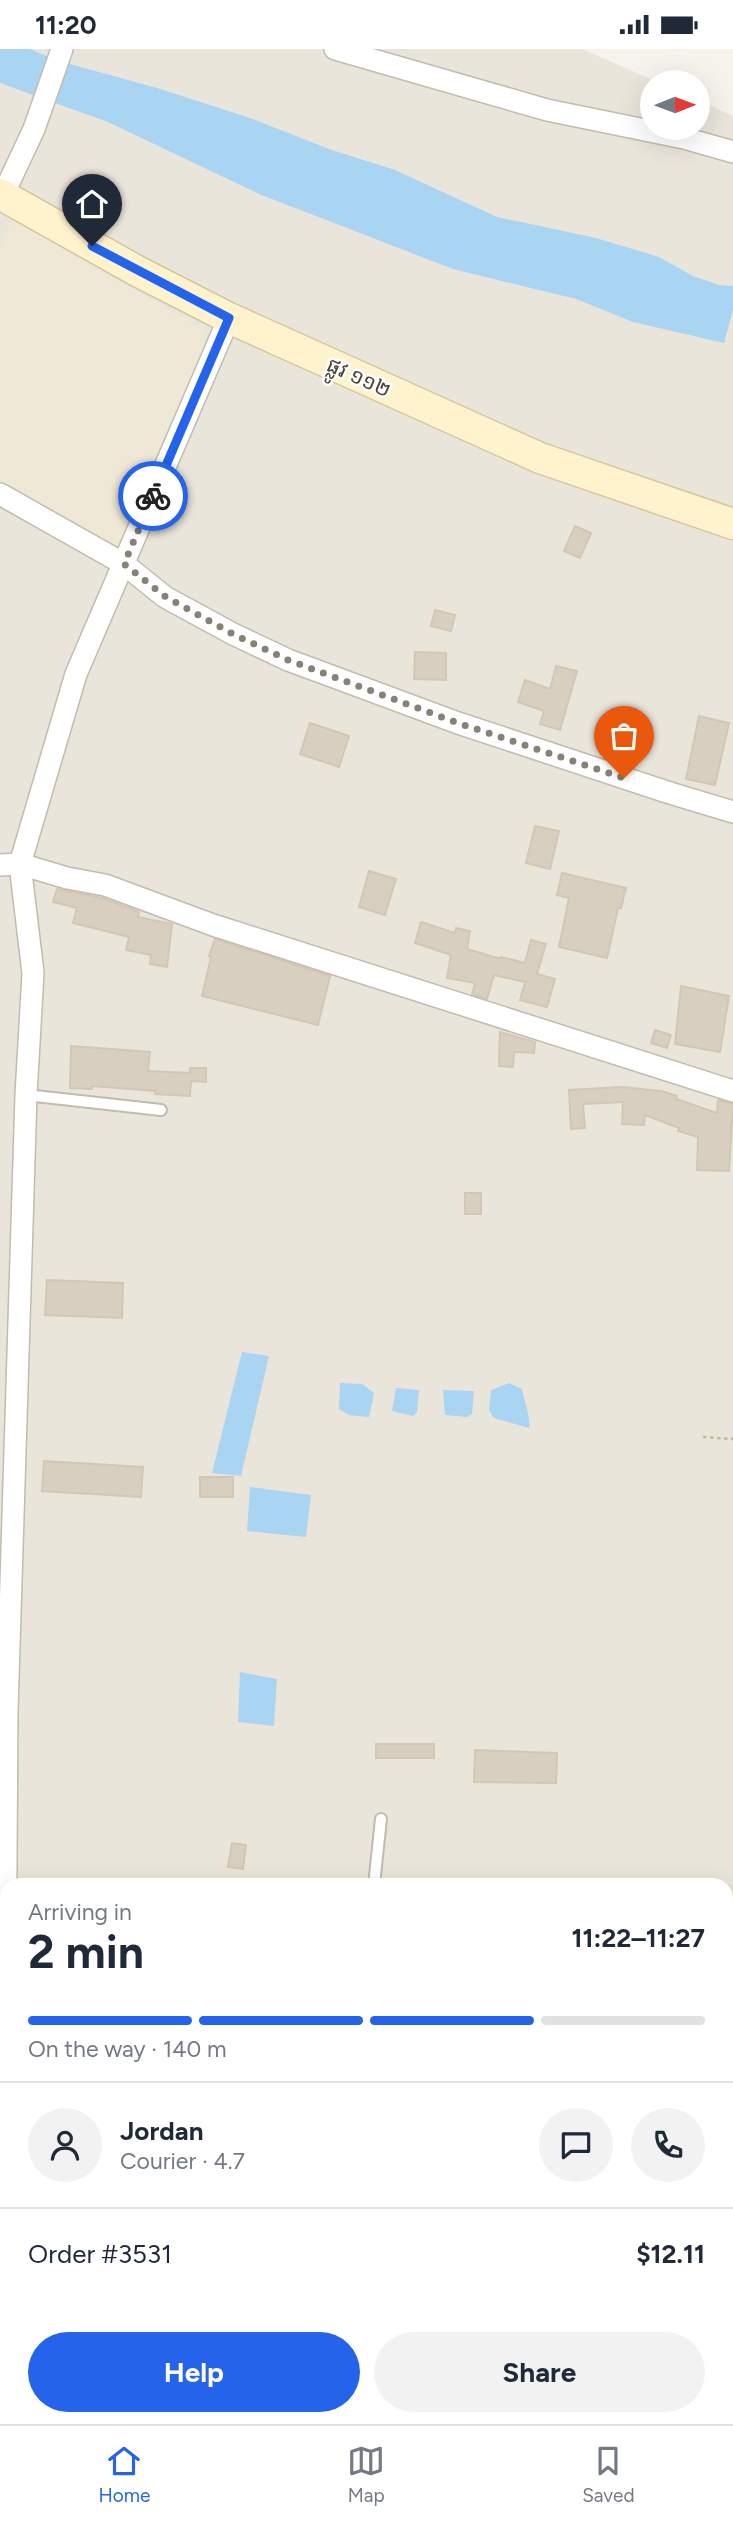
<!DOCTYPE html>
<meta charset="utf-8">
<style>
body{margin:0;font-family:Figtree,"Noto Sans Khmer",sans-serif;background:#f2f2f3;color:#1f2937;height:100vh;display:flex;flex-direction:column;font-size:26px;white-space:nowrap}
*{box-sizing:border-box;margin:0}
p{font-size:23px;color:#747a83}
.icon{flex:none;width:38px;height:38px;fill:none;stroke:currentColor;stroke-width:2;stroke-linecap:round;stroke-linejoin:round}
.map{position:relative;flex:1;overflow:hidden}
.drawer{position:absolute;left:0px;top:1829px;width:733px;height:548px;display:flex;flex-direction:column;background:#fff;border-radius:21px 21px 0 0;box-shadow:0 7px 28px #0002}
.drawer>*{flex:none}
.needle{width:46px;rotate:89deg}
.buttons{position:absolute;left:640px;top:21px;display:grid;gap:14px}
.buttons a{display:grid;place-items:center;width:70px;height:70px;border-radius:50%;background:#fff;box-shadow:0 7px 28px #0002;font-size:35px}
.pin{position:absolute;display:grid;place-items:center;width:60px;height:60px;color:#fff;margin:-72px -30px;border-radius:50% 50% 50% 0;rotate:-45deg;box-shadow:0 0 7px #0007}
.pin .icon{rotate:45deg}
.courier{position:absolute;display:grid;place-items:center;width:70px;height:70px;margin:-35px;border:5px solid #2563eb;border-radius:50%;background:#fff;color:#222;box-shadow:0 2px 9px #0007}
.summary em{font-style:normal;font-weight:700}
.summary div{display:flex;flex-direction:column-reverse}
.summary{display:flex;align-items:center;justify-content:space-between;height:119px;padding:0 28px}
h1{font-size:46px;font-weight:700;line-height:52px}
.bar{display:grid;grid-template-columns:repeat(4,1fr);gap:10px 7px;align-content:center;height:84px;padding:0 28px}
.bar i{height:9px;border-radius:5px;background:#e0e1e3}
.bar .on{background:#2563eb}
.bar p{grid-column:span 4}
.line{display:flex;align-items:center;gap:18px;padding:0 28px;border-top:2px solid #e0e1e3}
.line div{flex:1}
.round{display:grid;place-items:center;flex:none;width:74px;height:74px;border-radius:37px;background:#f2f2f3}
.action{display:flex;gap:14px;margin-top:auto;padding:14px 28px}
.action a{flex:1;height:80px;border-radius:42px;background:#2563eb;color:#fff;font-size:28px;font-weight:700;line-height:80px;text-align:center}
.action a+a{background:#f2f2f3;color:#1f2937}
.status{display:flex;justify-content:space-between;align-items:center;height:49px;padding:0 35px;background:#fff;direction:ltr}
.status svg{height:19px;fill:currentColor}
.dock{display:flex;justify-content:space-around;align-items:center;height:98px;border-top:2px solid #e0e1e3;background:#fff;font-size:19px;color:#747a83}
.dock a{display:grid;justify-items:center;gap:4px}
.dock .on{color:#2563eb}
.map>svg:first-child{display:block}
.residential{fill:#eae5da}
.industrial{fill:#e6e2dd}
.education{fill:#efe8d6}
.water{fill:#a9d4f2}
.building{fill:#d8cfc1;stroke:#d3c7b4;stroke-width:2}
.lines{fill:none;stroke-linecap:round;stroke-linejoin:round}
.lane-casing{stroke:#c2bbae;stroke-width:14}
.street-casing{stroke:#c2bbae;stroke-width:24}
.secondary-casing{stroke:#d6c79b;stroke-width:33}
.primary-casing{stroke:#e6c16a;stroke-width:37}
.path{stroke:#c4b79f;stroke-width:2.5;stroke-dasharray:3.5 3.5;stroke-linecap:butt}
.lane{stroke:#fff;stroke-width:10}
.street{stroke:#fff;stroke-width:21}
.secondary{stroke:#fff3cd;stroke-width:30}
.primary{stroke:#ffe39c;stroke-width:33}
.done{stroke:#878178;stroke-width:7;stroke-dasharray:0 12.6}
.route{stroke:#2563eb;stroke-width:9}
.labels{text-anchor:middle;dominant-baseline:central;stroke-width:5;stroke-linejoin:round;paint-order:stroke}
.street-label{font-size:21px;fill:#4b4439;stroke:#fff}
</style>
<div class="status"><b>11:20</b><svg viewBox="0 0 49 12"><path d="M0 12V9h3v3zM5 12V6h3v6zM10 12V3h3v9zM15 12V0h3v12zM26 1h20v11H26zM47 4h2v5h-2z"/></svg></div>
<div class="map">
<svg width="733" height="2375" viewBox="0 0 733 2375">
<rect width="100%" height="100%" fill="#f6f3ec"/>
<polygon class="residential" points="0,0 582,0 657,33 653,33 653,79 698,79 698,51 733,67 733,1869 726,1868 726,1836 7,1836 0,1842"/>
<polygon class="industrial" points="726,2013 733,2014 733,2375 41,2375 41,2370 726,2370"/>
<polygon class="education" points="12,170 203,280 207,297 122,509 0,440 0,197"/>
<g class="water">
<polygon points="0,0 30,0 59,12 157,39 250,69 329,100 395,121 497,168 596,189 659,208 693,227 719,236 733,237 733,261 724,294 633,273 576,250 453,220 259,145 108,73 0,34"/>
<polygon points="242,1303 269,1307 241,1427 212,1424"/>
<polygon points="340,1334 362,1335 374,1344 369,1368 349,1366 339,1360"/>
<path d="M509,1334L522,1340C524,1352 531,1369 529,1379L494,1369L489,1361L491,1341Z"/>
<polygon points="396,1339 419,1341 417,1363 413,1367 392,1362"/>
<polygon points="443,1341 474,1342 472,1365 467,1368 445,1366"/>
<polygon points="250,1438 311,1446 306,1488 247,1482"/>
<polygon points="240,1623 277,1630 274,1677 238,1673"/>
</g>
<g class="building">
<polygon points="575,477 591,484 580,509 564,502"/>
<polygon points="435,561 455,566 451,582 431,577"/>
<polygon points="415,603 446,604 446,631 414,630"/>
<polygon points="556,617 577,622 560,681 540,675 544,662 518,653 525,631 550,640"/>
<polygon points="699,667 729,674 715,736 686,730"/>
<polygon points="310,674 349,687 339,718 300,705"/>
<polygon points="535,777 559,782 550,820 526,814"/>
<polygon points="369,822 396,830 385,866 359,858"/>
<polygon points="562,824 626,839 621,859 618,859 607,909 559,898 569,849 557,846"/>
<polygon points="57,840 102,849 139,863 138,868 172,875 167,918 150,915 151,906 126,901 129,888 73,874 77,859 53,853"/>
<polygon points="421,873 455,884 456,879 470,882 467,900 501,910 501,908 525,914 531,891 546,895 537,925 555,930 547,958 520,951 525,933 494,926 487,950 472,945 475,934 447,929 451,906 415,894"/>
<polygon points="215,890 330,927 318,976 202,947 211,908 209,907"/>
<polygon points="681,937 729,947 720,1003 675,995"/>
<polygon points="655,981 671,986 667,999 651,994"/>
<polygon points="500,983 535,993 534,1004 514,1003 513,1018 499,1017"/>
<polygon points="71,997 150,1003 148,1022 190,1024 190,1019 206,1019 206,1033 191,1032 190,1047 155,1045 155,1042 92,1037 92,1040 70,1039"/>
<polygon points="622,1038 661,1042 677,1047 676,1050 717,1064 718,1051 733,1055 729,1122 697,1121 698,1088 678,1082 679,1079 645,1066 644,1076 622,1075 623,1053 583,1055 585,1079 571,1080 569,1041"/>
<rect x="465" y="1144" width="16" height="21"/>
<polygon points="47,1231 123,1234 122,1269 45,1266"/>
<polygon points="44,1412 143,1418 141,1448 42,1442"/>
<rect x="200" y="1428" width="33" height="20"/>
<rect x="376" y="1695" width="58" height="14"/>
<polygon points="475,1701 557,1704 556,1734 474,1733"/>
<polygon points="232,1794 246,1796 243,1820 228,1818"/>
</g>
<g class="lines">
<defs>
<g id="lane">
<polyline points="26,1046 161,1061"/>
<polyline points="374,1836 381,1770"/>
<polyline points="60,2375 60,2370"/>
<polyline points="606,2375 606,2370"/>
</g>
<g id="street">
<polyline points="335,0 547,61 684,89 733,103"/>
<polyline points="3,146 34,80 62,0"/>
<polyline points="0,445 124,515 165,548 233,585 288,611 458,674 670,744 733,763"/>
<polyline points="0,816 20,815 67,829 105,836 213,876 733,1042"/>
<polyline points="0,2174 5,1958 7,1662 26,1046 33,924 20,815 76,625 229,269"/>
</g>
<polyline id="secondary" points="0,145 137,222 229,269 540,409 733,475"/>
<g id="primary">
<polyline points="0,1958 7,1958"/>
<polyline points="726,1984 733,1984"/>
</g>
</defs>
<use href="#lane" class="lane-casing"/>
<use href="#street" class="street-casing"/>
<use href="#secondary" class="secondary-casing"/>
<use href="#primary" class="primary-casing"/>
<polyline class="path" points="703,1388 733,1390"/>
<use href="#lane" class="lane"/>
<use href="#street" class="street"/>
<use href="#secondary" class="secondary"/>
<use href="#primary" class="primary"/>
</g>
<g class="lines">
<polyline class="done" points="153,447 124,515 166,548 233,585 288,611 458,674 624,729"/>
<polyline class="route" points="92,197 229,269 153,447"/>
</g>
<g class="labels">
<g class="street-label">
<text transform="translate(359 328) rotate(24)">ផ្លូវ ១១២</text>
</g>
</g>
</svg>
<div class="buttons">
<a><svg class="needle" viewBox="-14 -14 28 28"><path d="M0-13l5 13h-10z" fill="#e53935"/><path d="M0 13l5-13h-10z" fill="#747a83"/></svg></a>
</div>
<div class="pin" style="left:624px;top:729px;background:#ea580c"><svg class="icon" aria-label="bag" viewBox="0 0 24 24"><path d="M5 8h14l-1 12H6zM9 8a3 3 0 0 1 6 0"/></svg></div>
<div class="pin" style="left:92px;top:197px;background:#1f2937"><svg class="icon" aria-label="home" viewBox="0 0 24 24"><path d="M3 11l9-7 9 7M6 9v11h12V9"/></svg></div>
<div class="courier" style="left:153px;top:447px"><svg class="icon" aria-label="bike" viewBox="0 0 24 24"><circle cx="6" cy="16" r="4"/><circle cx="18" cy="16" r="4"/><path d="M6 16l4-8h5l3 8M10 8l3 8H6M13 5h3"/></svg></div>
<section class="drawer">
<div class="summary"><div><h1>2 min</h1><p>Arriving in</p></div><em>11:22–11:27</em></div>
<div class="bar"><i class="on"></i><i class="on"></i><i class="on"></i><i></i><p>On the way · 140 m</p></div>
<div class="line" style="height:126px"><a class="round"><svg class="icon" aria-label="person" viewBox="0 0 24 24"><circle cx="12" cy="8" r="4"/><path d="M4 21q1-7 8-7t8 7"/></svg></a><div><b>Jordan</b><p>Courier · 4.7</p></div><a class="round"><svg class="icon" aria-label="chat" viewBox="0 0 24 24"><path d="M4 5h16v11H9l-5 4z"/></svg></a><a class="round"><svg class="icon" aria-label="phone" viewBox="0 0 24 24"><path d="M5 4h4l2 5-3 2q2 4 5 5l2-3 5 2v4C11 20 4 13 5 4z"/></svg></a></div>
<div class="line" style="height:91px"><div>Order #3531</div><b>$12.11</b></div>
<div class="action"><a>Help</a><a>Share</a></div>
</section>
</div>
<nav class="dock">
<a class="on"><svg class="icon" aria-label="home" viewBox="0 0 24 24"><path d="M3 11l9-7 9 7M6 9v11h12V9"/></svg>Home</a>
<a><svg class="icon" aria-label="map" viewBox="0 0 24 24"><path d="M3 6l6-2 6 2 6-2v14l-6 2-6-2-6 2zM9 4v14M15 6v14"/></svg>Map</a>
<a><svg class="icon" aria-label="saved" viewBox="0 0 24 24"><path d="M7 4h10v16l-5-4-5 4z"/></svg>Saved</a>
</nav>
